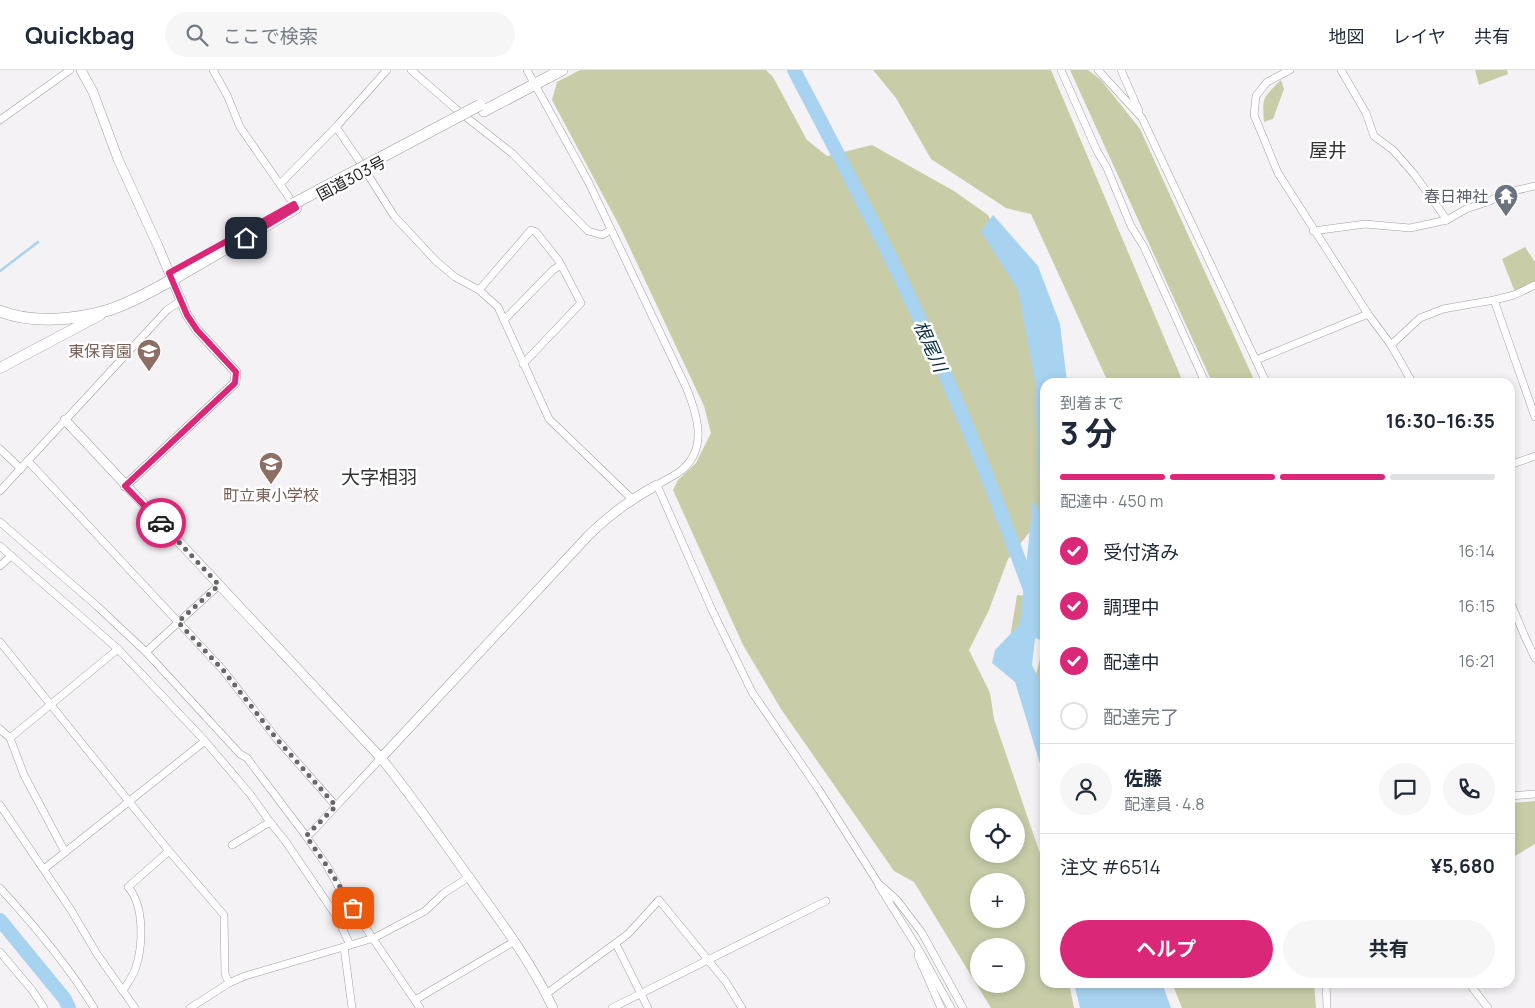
<!DOCTYPE html>
<html lang="ja">
<meta charset="utf-8">
<style>
body{margin:0;font-family:Manrope,"Noto Sans JP",sans-serif;background:#f6f6f7;color:#1f2937;height:100vh;display:flex;flex-direction:column;font-size:19px;white-space:nowrap}
*{box-sizing:border-box;margin:0}
p{font-size:16px;color:#747a83}
.icon{flex:none;width:28px;height:28px;fill:none;stroke:currentColor;stroke-width:2;stroke-linecap:round;stroke-linejoin:round}
.map{position:relative;flex:1;overflow:hidden}
.panel{position:absolute;left:1040px;top:308px;width:475px;height:610px;display:flex;flex-direction:column;background:#fff;border-radius:15px;box-shadow:0 2px 8px #0003}
.panel>*{flex:none}
.tools{position:absolute;left:970px;top:738px;display:grid;gap:10px}
.tools a{display:grid;place-items:center;width:55px;height:55px;border-radius:50%;background:#fff;box-shadow:0 2px 8px #0003;font-size:25px}
.pin{position:absolute;display:grid;place-items:center;width:42px;height:42px;color:#fff;margin:-21px;border-radius:10px;box-shadow:0 2px 8px #0006}
.courier{position:absolute;display:grid;place-items:center;width:50px;height:50px;margin:-25px;border:4px solid #db2777;border-radius:50%;background:#fff;color:#222;box-shadow:0 1px 6px #0007}
.headline em{font-style:normal;font-weight:700}
.headline div{display:flex;flex-direction:column-reverse}
.headline{display:flex;align-items:center;justify-content:space-between;height:85px;padding:0 20px}
h1{font-size:32px;font-weight:700;line-height:38px}
.bar{display:grid;grid-template-columns:repeat(4,1fr);gap:8px 5px;align-content:center;height:60px;padding:0 20px}
.bar i{height:6px;border-radius:4px;background:#e0e1e3}
.bar .on{background:#db2777}
.bar p{grid-column:span 4}
.line{display:flex;align-items:center;gap:12px;padding:0 20px;border-top:1px solid #e0e1e3}
.line div{flex:1}
.round{display:grid;place-items:center;flex:none;width:52px;height:52px;border-radius:26px;background:#f6f6f7}
ol{padding:0 20px;list-style:none}
li{display:flex;align-items:center;gap:15px;height:55px}
li p{margin-inline-start:auto}
li .icon{padding:5px;border-radius:50%;background:#db2777;color:#fff;stroke-width:4}
li:last-child{color:#747a83}
li i{width:28px;height:28px;border:2px solid #e0e1e3;border-radius:50%}
.action{display:flex;gap:10px;margin-top:auto;padding:10px 20px}
.action a{flex:1;height:58px;border-radius:30px;background:#db2777;color:#fff;font-size:20px;font-weight:700;line-height:58px;text-align:center}
.action a+a{background:#f6f6f7;color:#1f2937}
header{display:flex;align-items:center;gap:30px;box-sizing:border-box;height:70px;padding:0 25px;background:#fff;border-bottom:1px solid #e0e1e3}
header strong{font-size:24px}
nav{display:flex;gap:28px;margin-inline-start:auto;font-size:18px}
.search{width:350px;height:45px;background:#f6f6f7;display:flex;align-items:center;gap:12px;box-sizing:border-box;padding:0 18px;border-radius:28px;color:#747a83;font-size:19px}
.map>svg:first-child{display:block}
.green{fill:#c8cda8;fill-rule:evenodd}
.water{fill:#a7d3f0}
.lines{fill:none;stroke-linecap:round;stroke-linejoin:round}
.stream{stroke:#a7d3f0;stroke-width:2.5}
.river{stroke:#a7d3f0;stroke-width:14}
.minor-casing{stroke:#a19fa2;stroke-width:8}
.tertiary-casing{stroke:#a19fa2;stroke-width:10}
.secondary-casing{stroke:#a19fa2;stroke-width:11}
.trunk-casing{stroke:#a19fa2;stroke-width:12}
.minor{stroke:#fff;stroke-width:7}
.tertiary{stroke:#fff;stroke-width:9}
.secondary{stroke:#fff;stroke-width:10}
.trunk{stroke:#fff;stroke-width:11}
.trunk-bridge-casing{stroke:#a19fa2;stroke-width:12;stroke-linecap:butt}
.trunk-bridge{stroke:#fff;stroke-width:11}
.done{stroke:#686668;stroke-width:5;stroke-dasharray:0 9}
.route{stroke:#db2777;stroke-width:6}
.labels{text-anchor:middle;dominant-baseline:central;stroke-width:5;stroke-linejoin:round;paint-order:stroke}
.street-label{font-size:16px;fill:#1c1b1c;stroke:#fff}
.worship-label{font-size:16px;fill:#5b616d;stroke:#fff;text-anchor:end}
.education-label{font-size:16px;fill:#785e54;stroke:#fff;text-anchor:end}
.water-label{font-size:18px;font-style:italic;fill:#082d42;stroke:#fff}
.quarter-label{font-size:19px;fill:#353436;stroke:#fff}
</style>
<header>
<strong>Quickbag</strong>
<div class="search"><svg class="icon" aria-label="search" viewBox="0 0 24 24"><circle cx="10" cy="10" r="6"/><path d="M15 15l6 6"/></svg>ここで検索</div>
<nav><a>地図</a><a>レイヤ</a><a>共有</a></nav>
</header>
<div class="map">
<svg width="1535" height="938" viewBox="0 0 1535 938">
<rect width="100%" height="100%" fill="#f5f2f6"/>
<g class="green">
<path d="M580,0H766L773,7L807,70L827,86L872,75L954,121L988,145L1031,232L1045,312V443L1008,489L989,540L969,580L990,623L994,649L1045,798V912L1069,913L1074,938H991L914,812L894,801L781,639L743,575L673,420L678,410L696,393L711,363L704,336L620,157L552,30L557,12ZM979,746H1016V784H979ZM979,811H1016V849H979ZM979,876H1016V914H979Z"/>
<polygon points="873,0 1051,0 1183,312 1108,312 1031,144 1006,138 931,89 896,28"/>
<polygon points="1070,0 1088,0 1101,10 1140,59 1255,312 1212,312"/>
<polygon points="1475,0 1507,0 1508,4 1479,15"/>
<path d="M1281,10L1284,19L1273,49L1264,52C1262,26 1263,28 1281,10Z"/>
<polygon points="1525,177 1535,192 1535,213 1515,222 1502,189"/>
<polygon points="1017,525 1045,527 1009,574"/>
<polygon points="1045,578 1045,670 1028,638 1042,580"/>
<polygon points="1535,731 1535,774 1510,789 1510,733"/>
<polygon points="1172,913 1314,913 1316,938 1182,938"/>
</g>
<g class="water">
<polygon points="993,145 1038,196 1060,254 1067,312 1045,312 1045,572 1035,568 1032,595 1045,620 1045,710 1015,612 992,593 995,580 1020,554 1033,430 1040,441 1035,311 1018,220 981,161"/>
<polygon points="1074,913 1162,913 1171,938 1080,938"/>
</g>
<g class="lines">
<polyline class="stream" points="0,201 38,172"/>
<g class="river">
<path d="M794,0C840,88 887,176 928,267C967,350 999,436 1031,522"/>
<polyline points="0,850 64,928 69,938"/>
</g>
<defs>
<g id="minor">
<polyline points="213,0 227,25 240,57 295,136"/>
<polyline points="411,0 456,39 513,84 588,161 602,165 611,160"/>
<path d="M527,0L589,113L686,317C698,346 709,381 678,403C671,407 664,411 657,415L712,540L752,622L819,720L878,813L897,830L922,863L963,938"/>
<polyline points="1061,0 1097,81 1107,98 1131,156 1144,177 1205,312"/>
<polyline points="1098,0 1142,48 1266,312"/>
<polyline points="1121,0 1139,41"/>
<polyline points="1290,0 1267,12 1256,26 1254,45 1278,103 1368,244 1391,275 1412,312"/>
<polyline points="1341,0 1366,43 1374,66 1393,80 1414,104 1447,150"/>
<polyline points="0,50 70,0"/>
<polyline points="336,57 358,89 394,146 436,191 455,207 479,220 498,237 549,349 632,429"/>
<polyline points="280,114 336,57 387,0"/>
<polyline points="1313,161 1365,154 1410,158 1447,150 1466,139 1490,131 1504,123 1535,116"/>
<polyline points="479,220 531,160 536,162 559,191 581,233 523,294"/>
<polyline points="1494,230 1535,347"/>
<polyline points="504,250 553,200 561,195"/>
<polyline points="1391,275 1420,248 1443,239 1494,230 1514,225 1535,215"/>
<polyline points="1256,290 1368,244"/>
<polyline points="0,379 21,399"/>
<polyline points="28,391 223,600 276,668 336,736"/>
<polyline points="1510,395 1535,386"/>
<polyline points="0,421 167,240 182,230"/>
<polyline points="0,452 97,536 146,582"/>
<polyline points="0,476 118,579 205,671"/>
<polyline points="0,496 11,486"/>
<polyline points="219,515 146,582 240,684 247,688 306,766"/>
<polyline points="1510,531 1525,567 1535,588"/>
<polyline points="0,572 169,781 224,845 225,904 229,913"/>
<polyline points="0,659 10,668 24,705 65,782"/>
<polyline points="10,668 118,579"/>
<polyline points="381,688 311,763 306,766 327,796 342,823 420,938"/>
<polyline points="1510,726 1535,724"/>
<polyline points="0,735 71,840 97,884 135,938"/>
<polyline points="232,775 270,752 286,772 337,847 350,875"/>
<polyline points="44,799 205,671 250,724 270,752"/>
<polyline points="879,816 919,880 951,938"/>
<path d="M0,818C34,855 68,895 94,938"/>
<polyline points="616,874 648,938"/>
<polyline points="344,877 352,938"/>
<polyline points="919,881 918,886 941,938"/>
<polyline points="0,882 32,920 44,938"/>
<polyline points="1326,912 1327,938"/>
<polyline points="1468,912 1488,938"/>
<path d="M123,921C127,914 132,907 135,900C143,878 145,836 128,817L169,781"/>
<polyline points="546,924 628,864 659,830 726,912 742,938"/>
<polyline points="415,930 515,871"/>
<polyline points="190,938 229,913 245,906 374,868 425,841 444,823 469,807"/>
<polyline points="612,938 826,831"/>
</g>
<g id="tertiary">
<polyline points="81,0 93,22 118,89 158,176 187,245 197,260 236,302 235,313 125,416"/>
<path d="M65,350L381,688C412,726 439,766 468,806C499,849 530,890 553,938"/>
<path d="M381,688L588,466C609,445 631,429 657,415"/>
</g>
<polyline id="secondary" points="0,298 100,245"/>
<g id="trunk">
<polyline points="484,41 562,0"/>
<path d="M0,241C32,254 76,250 109,240C133,232 165,214 187,201C224,180 260,159 296,138"/>
</g>
</defs>
<use href="#minor" class="minor-casing"/>
<use href="#tertiary" class="tertiary-casing"/>
<use href="#secondary" class="secondary-casing"/>
<use href="#trunk" class="trunk-casing"/>
<use href="#minor" class="minor"/>
<use href="#tertiary" class="tertiary"/>
<use href="#secondary" class="secondary"/>
<use href="#trunk" class="trunk"/>
<defs>
<polyline id="trunk-bridge" points="293,134 480,35"/>
</defs>
<use href="#trunk-bridge" class="trunk-bridge-casing"/>
<use href="#trunk-bridge" class="trunk-bridge"/>
</g>
<g class="lines">
<polyline class="done" points="161,453 219,515 178,552 223,600 276,668 336,736 306,766 327,796 353,838"/>
<polyline class="route" points="161,453 125,416 235,313 236,302 197,260 187,245 169,203 294,134 296,138 246,168"/>
</g>
<defs>
<symbol id="temple-pin" viewBox="-11 -11 22 30"><path d="M0 17L-7.5 6A9.5 9.5 0 1 1 7.5 6Z" fill="#6b7280" stroke="#fff"/><path d="M0-6L5-2H3V0L6.5 2.5H4V6H1.5V3h-3V6H-4V2.5H-6.5L-3 0V-2H-5Z" fill="#fff"/></symbol>
<symbol id="school-pin" viewBox="-11 -11 22 30"><path d="M0 17L-7.5 6A9.5 9.5 0 1 1 7.5 6Z" fill="#8d6e63" stroke="#fff"/><path d="M0-5L7-2L0 1L-7-2ZM-4 1L0 2.5L4 1V4Q0 6-4 4Z" fill="#fff"/></symbol>
</defs>
<g fill-rule="evenodd">
<use href="#temple-pin" x="1492" y="112" width="28" height="38"/>
<use href="#school-pin" x="135" y="267" width="28" height="38"/>
<use href="#school-pin" x="257" y="380" width="28" height="38"/>
</g>
<g class="labels">
<g class="street-label">
<text transform="translate(351 108) rotate(-28)">国道303号</text>
</g>
<g class="worship-label">
<text x="1488" y="126">春日神社</text>
</g>
<g class="education-label">
<text x="132" y="281">東保育園</text>
<text x="271" y="425" text-anchor="middle">町立東小学校</text>
</g>
<g class="water-label">
<text transform="translate(931 276) rotate(66)">根尾川</text>
</g>
<g class="quarter-label">
<text x="1328" y="80">屋井</text>
<text x="379" y="407">大字相羽</text>
</g>
</g>
</svg>
<div class="tools">
<a><svg class="icon" aria-label="locate" viewBox="0 0 24 24"><circle cx="12" cy="12" r="6"/><path d="M12 2v4M12 18v4M2 12h4M18 12h4"/></svg></a>
<a>+</a>
<a>−</a>
</div>
<div class="pin" style="left:353px;top:838px;background:#ea580c"><svg class="icon" aria-label="bag" viewBox="0 0 24 24"><path d="M5 8h14l-1 12H6zM9 8a3 3 0 0 1 6 0"/></svg></div>
<div class="pin" style="left:246px;top:168px;background:#1f2937"><svg class="icon" aria-label="home" viewBox="0 0 24 24"><path d="M3 11l9-7 9 7M6 9v11h12V9"/></svg></div>
<div class="courier" style="left:161px;top:453px"><svg class="icon" aria-label="car" viewBox="0 0 24 24"><path d="M5 17H2v-5l4-1 3-4h7l3 4 3 1v5h-3M9 17h6M6 11h13"/><circle cx="7" cy="17" r="2"/><circle cx="17" cy="17" r="2"/></svg></div>
<section class="panel">
<div class="headline"><div><h1>3 分</h1><p>到着まで</p></div><em>16:30–16:35</em></div>
<div class="bar"><i class="on"></i><i class="on"></i><i class="on"></i><i></i><p>配達中 · 450 m</p></div>
<ol>
<li><svg class="icon" aria-label="check" viewBox="0 0 24 24"><path d="M5 12l5 5 9-10"/></svg>受付済み<p>16:14</p></li>
<li><svg class="icon" aria-label="check" viewBox="0 0 24 24"><path d="M5 12l5 5 9-10"/></svg>調理中<p>16:15</p></li>
<li><svg class="icon" aria-label="check" viewBox="0 0 24 24"><path d="M5 12l5 5 9-10"/></svg>配達中<p>16:21</p></li>
<li><i></i>配達完了</li>
</ol>
<div class="line" style="height:90px"><a class="round"><svg class="icon" aria-label="person" viewBox="0 0 24 24"><circle cx="12" cy="8" r="4"/><path d="M4 21q1-7 8-7t8 7"/></svg></a><div><b>佐藤</b><p>配達員 · 4.8</p></div><a class="round"><svg class="icon" aria-label="chat" viewBox="0 0 24 24"><path d="M4 5h16v11H9l-5 4z"/></svg></a><a class="round"><svg class="icon" aria-label="phone" viewBox="0 0 24 24"><path d="M5 4h4l2 5-3 2q2 4 5 5l2-3 5 2v4C11 20 4 13 5 4z"/></svg></a></div>
<div class="line" style="height:65px"><div>注文 #6514</div><b>¥5,680</b></div>
<div class="action"><a>ヘルプ</a><a>共有</a></div>
</section>
</div>
